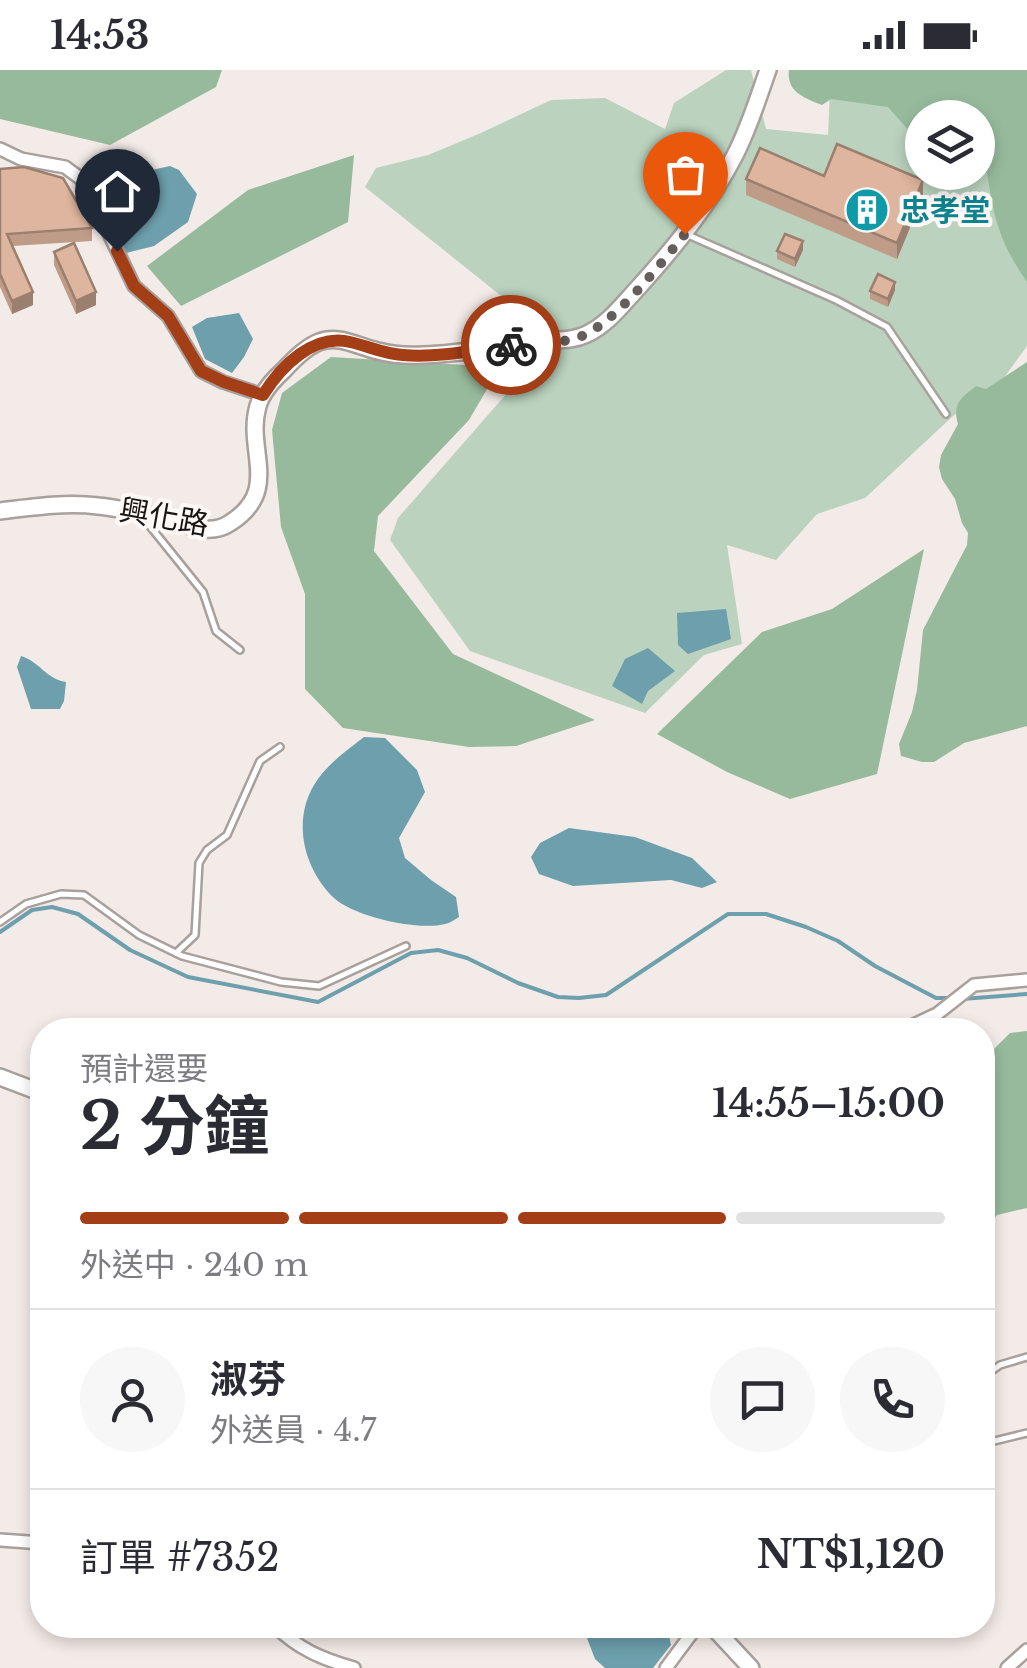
<!DOCTYPE html>
<html lang="zh-TW">
<meta charset="utf-8">
<style>
body{margin:0;font-family:"Libre Baskerville","Noto Sans TC",serif;background:#f7f7f7;color:#2b2b33;height:100vh;display:flex;flex-direction:column;font-size:38px;white-space:nowrap}
*{box-sizing:border-box;margin:0}
p{font-size:32px;color:#7c7c81}
.icon{flex:none;width:55px;height:55px;fill:none;stroke:currentColor;stroke-width:2;stroke-linecap:round;stroke-linejoin:round}
.map{position:relative;flex:1;overflow:hidden}
.drawer{position:absolute;left:30px;top:948px;width:965px;height:620px;display:flex;flex-direction:column;background:#fff;border-radius:40px;box-shadow:0 5px 15px #0003}
.drawer>*{flex:none}
.controls{position:absolute;left:905px;top:30px;display:grid;gap:20px}
.controls a{display:grid;place-items:center;width:90px;height:90px;border-radius:50%;background:#fff;box-shadow:0 5px 15px #0003;font-size:50px}
.pin{position:absolute;display:grid;place-items:center;width:85px;height:85px;color:#fff;margin:-102px -42px;border-radius:50% 50% 50% 0;rotate:-45deg;box-shadow:0 0 10px #0007}
.pin .icon{rotate:45deg}
.courier{position:absolute;display:grid;place-items:center;width:100px;height:100px;margin:-50px;border:8px solid #a43e17;border-radius:50%;background:#fff;color:#222;box-shadow:0 2px 12px #0007}
.summary em{font-style:normal;font-weight:700}
.summary div{display:flex;flex-direction:column-reverse}
.summary{display:flex;align-items:center;justify-content:space-between;height:170px;padding:0 50px}
h1{font-size:65px;font-weight:700;line-height:75px}
.bar{display:grid;grid-template-columns:repeat(4,1fr);gap:15px 10px;align-content:center;height:120px;padding:0 50px}
.bar i{height:12px;border-radius:8px;background:#e1e1e2}
.bar .current{background:#a43e17}
.bar p{grid-column:span 4}
.line{display:flex;align-items:center;gap:25px;padding:0 50px;border-top:2px solid #e1e1e2}
.line div{flex:1}
.round{display:grid;place-items:center;flex:none;width:105px;height:105px;border-radius:52px;background:#f7f7f7}
.status{display:flex;justify-content:space-between;align-items:center;height:70px;padding:0 50px;background:#fff;direction:ltr}
.status svg{height:28px;fill:currentColor}
.map>svg:first-child{display:block}
.green{fill:#bad2be}
.forest{fill:#97ba9c}
.water{fill:#6d9fac}
.lines{fill:none;stroke-linecap:round;stroke-linejoin:round}
.stream{stroke:#6d9fac;stroke-width:4}
.lane-casing{stroke:#a8a09c;stroke-width:10}
.street-casing{stroke:#a8a09c;stroke-width:16}
.secondary-casing{stroke:#a8a09c;stroke-width:20}
.lane{stroke:#fff;stroke-width:5}
.street{stroke:#fff;stroke-width:11}
.secondary{stroke:#fff;stroke-width:15}
.wall{fill:#bf9c88}
.shaded-wall{fill:#9b7f6f}
.building{fill:#deb59e;stroke:#9b7f6f;stroke-width:2.5}
.done{stroke:#645f5d;stroke-width:10;stroke-dasharray:0 18}
.route{stroke:#a43e17;stroke-width:12}
.labels{text-anchor:middle;dominant-baseline:central;stroke-width:8;stroke-linejoin:round;paint-order:stroke}
.culture-label{font-size:30px;font-weight:bold;fill:#0d838f;stroke:#fef9f6;text-anchor:start}
.street-label{font-size:30px;fill:#171413;stroke:#fef9f6}
</style>
<div class="status"><b>14:53</b><svg viewBox="0 0 49 12"><path d="M0 12V9h3v3zM5 12V6h3v6zM10 12V3h3v9zM15 12V0h3v12zM26 1h20v11H26zM47 4h2v5h-2z"/></svg></div>
<div class="map">
<svg width="1027" height="1598" viewBox="0 0 1027 1598">
<rect width="100%" height="100%" fill="#f3ebe7"/>
<polygon class="green" points="726,0 751,0 766,59 828,65 831,0 922,48 922,102 978,102 978,54 1027,194 1027,276 1001,312 953,346 865,428 817,444 776,490 727,475 742,574 704,585 645,643 470,581 390,470 398,448 535,291 550,265 365,117 376,98 428,85 481,63 551,30 605,28 665,59 674,33"/>
<g class="forest">
<polygon points="0,0 222,0 216,17 110,75 0,49"/>
<path d="M789,0H1027V212C1000,173 994,149 987,103L978,98V48H922V71L911,63L888,37L831,29L822,35C805,28 786,22 789,0Z"/>
<polygon points="354,85 348,152 181,236 147,196 248,120"/>
<polygon points="331,287 500,297 469,350 378,446 374,481 453,584 595,650 516,676 469,677 343,658 305,619 305,524 281,457 272,360 282,323"/>
<path d="M1027,292V656L964,673L934,692H922L901,686L899,674L912,642L917,620L923,560L967,475L968,463L962,453L955,429L942,409L939,397L941,385L958,354C952,334 961,328 976,316L986,319Z"/>
<polygon points="924,479 877,704 790,729 727,702 657,664 762,562 832,539"/>
<polygon points="1027,961 1027,1138 997,1145 983,1164 983,990 1010,963"/>
</g>
<g class="water">
<polygon points="170,96 179,100 197,124 188,152 154,176 126,183 88,104 129,105"/>
<polygon points="239,243 253,269 244,287 232,303 205,289 192,257 207,248"/>
<polygon points="726,539 731,569 688,584 678,575 677,543"/>
<polygon points="648,578 675,601 648,621 642,634 612,616 625,589"/>
<path d="M21,586C40,592 46,609 66,612L64,631L60,639H31L17,597Z"/>
<path d="M364,667L385,668L417,700L425,722L399,768L405,788L431,810L456,827L459,847C454,850 450,853 445,854C418,861 355,847 334,828C304,799 292,752 314,715C326,695 346,681 364,667Z"/>
<polygon points="569,758 635,767 692,788 717,812 702,818 671,810 573,816 539,804 531,787 540,773"/>
<polygon points="582,1555 667,1555 671,1575 653,1598 605,1598 595,1589"/>
</g>
<g class="lines">
<g class="stream">
<polyline points="0,862 32,840 52,837 78,844 130,880 188,907 318,932 411,883 438,880 467,888 518,913 558,927 579,928 606,925 728,844 766,844 806,857 838,871 875,896 936,928 953,928"/>
<polyline points="962,929 1027,924"/>
</g>
<defs>
<g id="lane">
<polyline points="688,165 836,230 887,257 946,344"/>
<polyline points="145,450 203,522 216,561 240,580"/>
<polyline points="0,852 26,834 61,824 84,825 139,865 182,886 281,912 319,916 406,876"/>
<polyline points="176,883 195,865 199,793 207,780 227,765 260,691 280,677"/>
<polyline points="982,1308 1000,1295 1027,1287"/>
<polyline points="982,1374 1027,1363"/>
</g>
<g id="street">
<polyline points="0,79 21,89 65,97 84,111 134,216 168,246 201,301 223,312 263,325"/>
<polyline points="903,960 937,944 974,915 1027,910"/>
<polyline points="0,1470 42,1473"/>
<path d="M274,1555C298,1579 322,1589 354,1598"/>
<polyline points="666,1598 698,1555"/>
<polyline points="1007,1598 1027,1580"/>
</g>
<g id="secondary">
<path d="M0,441C32,437 66,432 98,436C120,438 143,444 165,449C187,454 209,467 230,453C282,420 245,380 258,336C262,322 273,310 284,300C294,289 306,277 319,272C339,264 359,277 378,281C393,285 407,286 423,285C461,284 498,276 535,272C553,269 571,272 587,264C608,254 622,235 637,219C674,178 710,134 735,85C749,58 758,28 768,0"/>
<polyline points="0,1007 42,1023"/>
<polyline points="711,1555 751,1598"/>
</g>
</defs>
<use href="#lane" class="lane-casing"/>
<use href="#street" class="street-casing"/>
<use href="#secondary" class="secondary-casing"/>
<use href="#lane" class="lane"/>
<use href="#street" class="street"/>
<use href="#secondary" class="secondary"/>
</g>
<g class="wall">
<polygon points="0,99 92,158 92,171 12,176 33,235 12,244 0,217"/>
<polygon points="824,106 923,126 897,189 746,125 746,109"/>
<polygon points="803,180 795,197 777,189 777,181"/>
<polygon points="54,182 96,235 76,244 54,195"/>
<polygon points="895,220 888,237 870,229 870,221"/>
</g>
<g class="shaded-wall">
<polygon points="923,110 923,126 897,189 897,173"/>
<polygon points="803,171 803,180 795,197 795,189"/>
<polygon points="895,212 895,220 888,237 888,229"/>
<polygon points="33,222 33,235 12,244 12,231"/>
<polygon points="96,222 96,235 76,244 76,231"/>
</g>
<g class="building">
<polygon points="837,74 923,110 897,173 746,109 760,78 824,106"/>
<polygon points="24,97 63,108 92,158 7,164 33,222 12,231 0,204 0,99"/>
<polygon points="785,164 803,171 795,189 777,181"/>
<polygon points="74,173 96,222 76,231 54,182"/>
<polygon points="878,204 895,212 888,229 870,221"/>
</g>
<g class="lines">
<path class="done" d="M511,275C531,272 554,274 573,269C610,261 661,193 685,164"/>
<path class="route" d="M117,181L134,216L168,246L201,301L224,312L263,325C281,296 314,263 350,272C368,276 384,284 403,285C439,288 475,280 511,275"/>
</g>
<defs>
<symbol id="building-disc" viewBox="-11 -11 22 22"><circle r="9.5" fill="#0f9aa8" stroke="#fef9f6"/><path d="M-4-6H4V6H1V3H-1V6H-4ZM-2.5-4.3h1.7v1.8h-1.7ZM.8-4.3h1.7v1.8H.8ZM-2.5-1h1.7V.8h-1.7ZM.8-1h1.7V.8H.8Z" fill="#fff"/></symbol>
</defs>
<g fill-rule="evenodd">
<use href="#building-disc" x="842" y="115" width="50" height="50"/>
</g>
<g class="labels">
<g class="culture-label">
<text x="900" y="140">忠孝堂</text>
</g>
<g class="street-label">
<text transform="translate(164 447) rotate(10)">興化路</text>
</g>
</g>
</svg>
<div class="controls">
<a><svg class="icon" aria-label="layers" viewBox="0 0 24 24"><path d="M12 4l9 5-9 5-9-5zM3 14l9 5 9-5"/></svg></a>
</div>
<div class="pin" style="left:685px;top:164px;background:#ea580c"><svg class="icon" aria-label="bag" viewBox="0 0 24 24"><path d="M5 8h14l-1 12H6zM9 8a3 3 0 0 1 6 0"/></svg></div>
<div class="pin" style="left:117px;top:181px;background:#1f2937"><svg class="icon" aria-label="home" viewBox="0 0 24 24"><path d="M3 11l9-7 9 7M6 9v11h12V9"/></svg></div>
<div class="courier" style="left:511px;top:275px"><svg class="icon" aria-label="bike" viewBox="0 0 24 24"><circle cx="6" cy="16" r="4"/><circle cx="18" cy="16" r="4"/><path d="M6 16l4-8h5l3 8M10 8l3 8H6M13 5h3"/></svg></div>
<section class="drawer">
<div class="summary"><div><h1>2 分鐘</h1><p>預計還要</p></div><em>14:55–15:00</em></div>
<div class="bar"><i class="current"></i><i class="current"></i><i class="current"></i><i></i><p>外送中 · 240 m</p></div>
<div class="line" style="height:180px"><a class="round"><svg class="icon" aria-label="person" viewBox="0 0 24 24"><circle cx="12" cy="8" r="4"/><path d="M4 21q1-7 8-7t8 7"/></svg></a><div><b>淑芬</b><p>外送員 · 4.7</p></div><a class="round"><svg class="icon" aria-label="chat" viewBox="0 0 24 24"><path d="M4 5h16v11H9l-5 4z"/></svg></a><a class="round"><svg class="icon" aria-label="phone" viewBox="0 0 24 24"><path d="M5 4h4l2 5-3 2q2 4 5 5l2-3 5 2v4C11 20 4 13 5 4z"/></svg></a></div>
<div class="line" style="height:130px"><div>訂單 #7352</div><b>NT$1,120</b></div>
</section>
</div>
